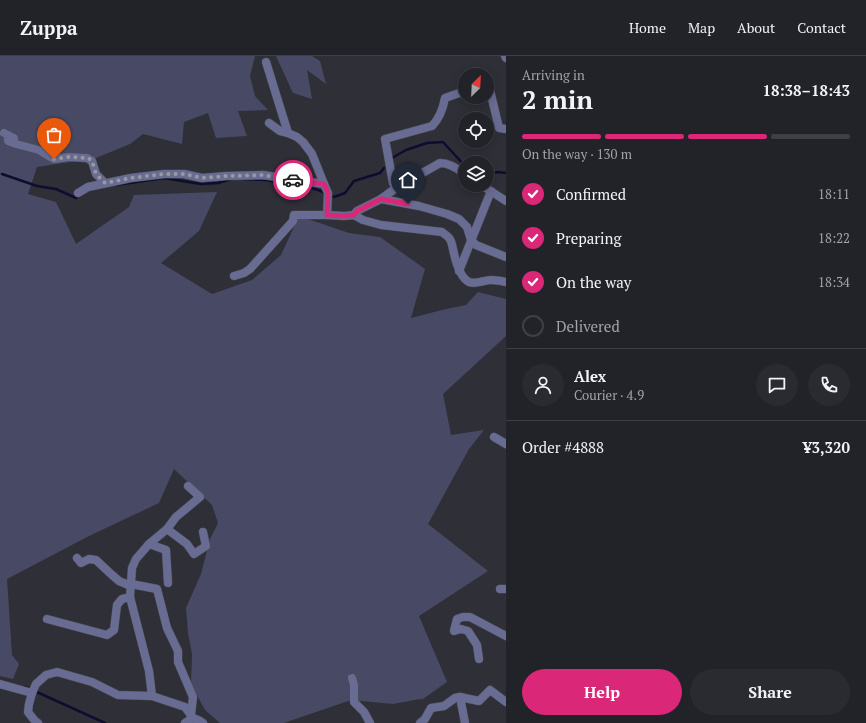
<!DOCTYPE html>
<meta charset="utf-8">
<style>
body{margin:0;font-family:"PT Serif",serif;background:#2a2b31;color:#f1f3f6;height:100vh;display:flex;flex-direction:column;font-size:15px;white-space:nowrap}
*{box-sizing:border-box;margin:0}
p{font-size:13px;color:#a2a4a8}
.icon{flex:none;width:22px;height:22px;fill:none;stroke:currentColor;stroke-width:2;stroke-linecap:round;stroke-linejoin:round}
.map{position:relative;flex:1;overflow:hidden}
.details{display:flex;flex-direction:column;background:#222329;width:360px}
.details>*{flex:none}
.needle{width:26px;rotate:24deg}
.fabs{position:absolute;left:458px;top:12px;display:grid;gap:8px}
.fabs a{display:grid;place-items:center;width:36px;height:36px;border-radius:50%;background:#222329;box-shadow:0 2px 10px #0003,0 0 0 1px #3f4046;font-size:20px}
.pin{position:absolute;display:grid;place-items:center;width:34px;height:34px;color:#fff;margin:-41px -17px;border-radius:50% 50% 50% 0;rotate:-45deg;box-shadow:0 0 4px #0007}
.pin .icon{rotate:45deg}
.courier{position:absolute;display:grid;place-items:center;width:40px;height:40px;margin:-20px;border:3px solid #db2777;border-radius:50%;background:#fff;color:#222;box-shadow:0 1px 5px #0007}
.overview em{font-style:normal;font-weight:700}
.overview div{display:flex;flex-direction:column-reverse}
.overview{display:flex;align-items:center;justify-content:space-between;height:68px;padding:0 16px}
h1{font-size:26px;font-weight:700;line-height:30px}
.bar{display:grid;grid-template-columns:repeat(4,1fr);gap:6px 4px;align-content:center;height:48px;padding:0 16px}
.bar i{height:5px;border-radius:3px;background:#3f4046}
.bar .current{background:#db2777}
.bar p{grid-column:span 4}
.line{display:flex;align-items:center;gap:10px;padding:0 16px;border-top:1px solid #3f4046}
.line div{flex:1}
.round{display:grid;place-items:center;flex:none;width:42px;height:42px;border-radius:21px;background:#2a2b31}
ol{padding:0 16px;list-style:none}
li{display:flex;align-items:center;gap:12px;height:44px}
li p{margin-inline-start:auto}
li .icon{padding:4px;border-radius:50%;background:#db2777;color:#fff;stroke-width:4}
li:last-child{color:#a2a4a8}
li i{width:22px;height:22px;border:2px solid #3f4046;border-radius:50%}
.cta{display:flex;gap:8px;margin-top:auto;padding:8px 16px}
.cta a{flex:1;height:46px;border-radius:24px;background:#db2777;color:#fff;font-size:16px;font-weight:700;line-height:46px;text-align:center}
.cta a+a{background:#2a2b31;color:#f1f3f6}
header{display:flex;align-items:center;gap:24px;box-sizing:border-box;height:56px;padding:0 20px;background:#222329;border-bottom:1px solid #3f4046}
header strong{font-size:19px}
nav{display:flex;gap:22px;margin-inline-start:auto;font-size:14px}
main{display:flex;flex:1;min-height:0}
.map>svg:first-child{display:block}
.green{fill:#484a65}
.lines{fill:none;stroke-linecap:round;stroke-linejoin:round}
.stream{stroke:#0f0c30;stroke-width:2.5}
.minor-casing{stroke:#4c4c54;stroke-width:9}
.minor{stroke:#696c92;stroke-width:8}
.done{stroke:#9999a0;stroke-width:4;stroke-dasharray:0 7.2}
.route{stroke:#db2777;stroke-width:5}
</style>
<header>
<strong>Zuppa</strong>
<nav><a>Home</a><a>Map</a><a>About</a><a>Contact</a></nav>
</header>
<main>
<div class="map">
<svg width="506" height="667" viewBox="0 0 506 667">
<rect width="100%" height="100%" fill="#2e2f37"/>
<g class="green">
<polygon points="0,0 255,0 250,20 255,40 268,54 238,55 247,80 216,82 208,57 184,66 182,88 143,78 130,88 96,102 37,111 28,138 56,146 76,188 129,151 134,139 217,136 199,175 161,207 212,238 252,224 281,199 299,160 349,177 380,181 425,213 411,262 446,253 466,249 478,236 506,243 506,280 443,338 451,379 484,374 469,393 428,468 488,515 419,560 447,626 423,643 420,643 393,648 351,644 284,667 220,667 205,654 191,628 192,598 188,577 186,552 201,518 210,483 218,467 212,449 174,413 159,447 89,480 7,523 12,599 19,608 13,623 0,620"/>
<polygon points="276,0 312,0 320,5 326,28 307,14 312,43 293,37"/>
</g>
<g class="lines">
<g class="stream">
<polyline points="392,102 406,94 427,87 443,86 465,110"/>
<polyline points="2,118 37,130 56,133 76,142 79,140"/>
<polyline points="487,118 498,116 506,117"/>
<polyline points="243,123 266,124 315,133 326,137"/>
<polyline points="116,129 164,122 201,128 218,127 232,123"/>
<polyline points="330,139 334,141 345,137 354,125 380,117 384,112"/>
<polyline points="24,631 28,632 105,667"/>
</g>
<defs>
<g id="minor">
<polyline points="505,0 506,2"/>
<polyline points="266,6 288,77"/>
<polyline points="487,27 488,26 499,72 506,73"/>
<path d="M269,67L280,75L288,77L297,81L303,86L312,98L324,128L328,137L327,159L344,160L354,159L363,164L381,169L442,176C444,178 448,180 449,182C452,185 452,190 453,193C455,203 459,221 469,226C476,229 484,224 491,224C496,224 501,225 506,226"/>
<polyline points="4,77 14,82 14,84 8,83 8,85 16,88 39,94 54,103 69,101 87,102 92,105 96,118 105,127"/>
<polyline points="481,129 506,145"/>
<path d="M396,132L393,127L385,83L432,70C440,62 443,53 445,42L465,35"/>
<polyline points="78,137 88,131 131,122 164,118 184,118 202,122 226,120 263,119 324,128"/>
<polyline points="381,143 419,150 447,158 459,163 467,171 471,184 476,189 506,201"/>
<path d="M354,159L357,155L381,143L396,132L440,107C450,107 457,113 465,118"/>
<polyline points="459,215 491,135"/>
<polyline points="234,220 244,217 250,213 293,165 294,159 327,159"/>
<polyline points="494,381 506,388"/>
<polyline points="167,473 187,488 194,498 206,490 203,476"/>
<polyline points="149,488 167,473 176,461 200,441 188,430"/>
<polyline points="77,502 81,507 89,503 96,504 111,518 119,525 131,530"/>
<polyline points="131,528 157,533 167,572 178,595 178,606 193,641 191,659"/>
<polyline points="500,533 506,533"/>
<polyline points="47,563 107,579 114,574 117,549 122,543 130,541"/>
<polyline points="479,603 477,589 468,575 461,573 454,575 457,563 463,561 470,561 506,580"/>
<polyline points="352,622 354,629 354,646 364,656 370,667"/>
<polyline points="0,628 32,637"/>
<polyline points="152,640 149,615 130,541 132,512 136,503 149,488 166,494 168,527"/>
<polyline points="460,641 465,667"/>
<polyline points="38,667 35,665 28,656 29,648 32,637 36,628 46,619 57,616 92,626 118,639 152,640 185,651 193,662 200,665 203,667"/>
<polyline points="185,667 193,662"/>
<polyline points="420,667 425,663 431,652 444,650 455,642 460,641 479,645 490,634 506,646"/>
</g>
</defs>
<use href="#minor" class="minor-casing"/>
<use href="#minor" class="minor"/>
</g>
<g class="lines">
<polyline class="done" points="54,103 69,101 88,102 92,105 96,118 105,127 131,122 164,118 184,118 202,122 226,120 263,119 293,124"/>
<polyline class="route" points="293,124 324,128 328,137 327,159 344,160 354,159 357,155 381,143 408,148"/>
</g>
</svg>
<div class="fabs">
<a><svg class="needle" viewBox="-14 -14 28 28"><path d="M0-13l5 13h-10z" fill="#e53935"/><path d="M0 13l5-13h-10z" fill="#a2a4a8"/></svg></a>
<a><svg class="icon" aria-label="locate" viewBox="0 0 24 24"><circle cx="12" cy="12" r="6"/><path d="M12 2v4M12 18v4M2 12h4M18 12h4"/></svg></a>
<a><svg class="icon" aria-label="layers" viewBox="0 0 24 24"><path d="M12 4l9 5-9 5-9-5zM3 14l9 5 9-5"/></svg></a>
</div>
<div class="pin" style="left:54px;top:103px;background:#ea580c"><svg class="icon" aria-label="bag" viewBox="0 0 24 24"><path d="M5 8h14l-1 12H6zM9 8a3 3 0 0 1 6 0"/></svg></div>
<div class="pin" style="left:408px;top:148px;background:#1f2937"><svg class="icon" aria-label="home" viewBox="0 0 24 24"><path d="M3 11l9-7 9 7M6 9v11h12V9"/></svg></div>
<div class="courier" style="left:293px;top:124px"><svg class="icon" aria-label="car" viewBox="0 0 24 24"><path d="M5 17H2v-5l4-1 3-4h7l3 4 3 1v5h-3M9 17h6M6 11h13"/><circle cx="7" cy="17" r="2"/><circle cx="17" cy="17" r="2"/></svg></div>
</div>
<section class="details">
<div class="overview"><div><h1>2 min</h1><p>Arriving in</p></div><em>18:38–18:43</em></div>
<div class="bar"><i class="current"></i><i class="current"></i><i class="current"></i><i></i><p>On the way · 130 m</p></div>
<ol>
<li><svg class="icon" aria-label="check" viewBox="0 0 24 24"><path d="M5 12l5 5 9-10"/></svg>Confirmed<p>18:11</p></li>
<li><svg class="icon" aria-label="check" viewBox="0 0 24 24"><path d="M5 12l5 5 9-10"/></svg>Preparing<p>18:22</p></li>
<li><svg class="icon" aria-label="check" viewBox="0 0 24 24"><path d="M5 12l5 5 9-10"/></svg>On the way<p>18:34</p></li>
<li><i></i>Delivered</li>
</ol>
<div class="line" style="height:72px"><a class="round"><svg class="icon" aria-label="person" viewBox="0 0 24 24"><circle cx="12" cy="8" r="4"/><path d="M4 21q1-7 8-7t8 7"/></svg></a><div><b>Alex</b><p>Courier · 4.9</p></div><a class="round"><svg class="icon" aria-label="chat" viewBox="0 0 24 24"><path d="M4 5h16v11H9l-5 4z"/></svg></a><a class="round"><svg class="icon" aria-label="phone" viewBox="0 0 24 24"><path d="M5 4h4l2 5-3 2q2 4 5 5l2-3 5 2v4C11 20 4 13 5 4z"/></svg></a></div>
<div class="line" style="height:52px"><div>Order #4888</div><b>¥3,320</b></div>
<div class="cta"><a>Help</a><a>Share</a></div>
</section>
</main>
